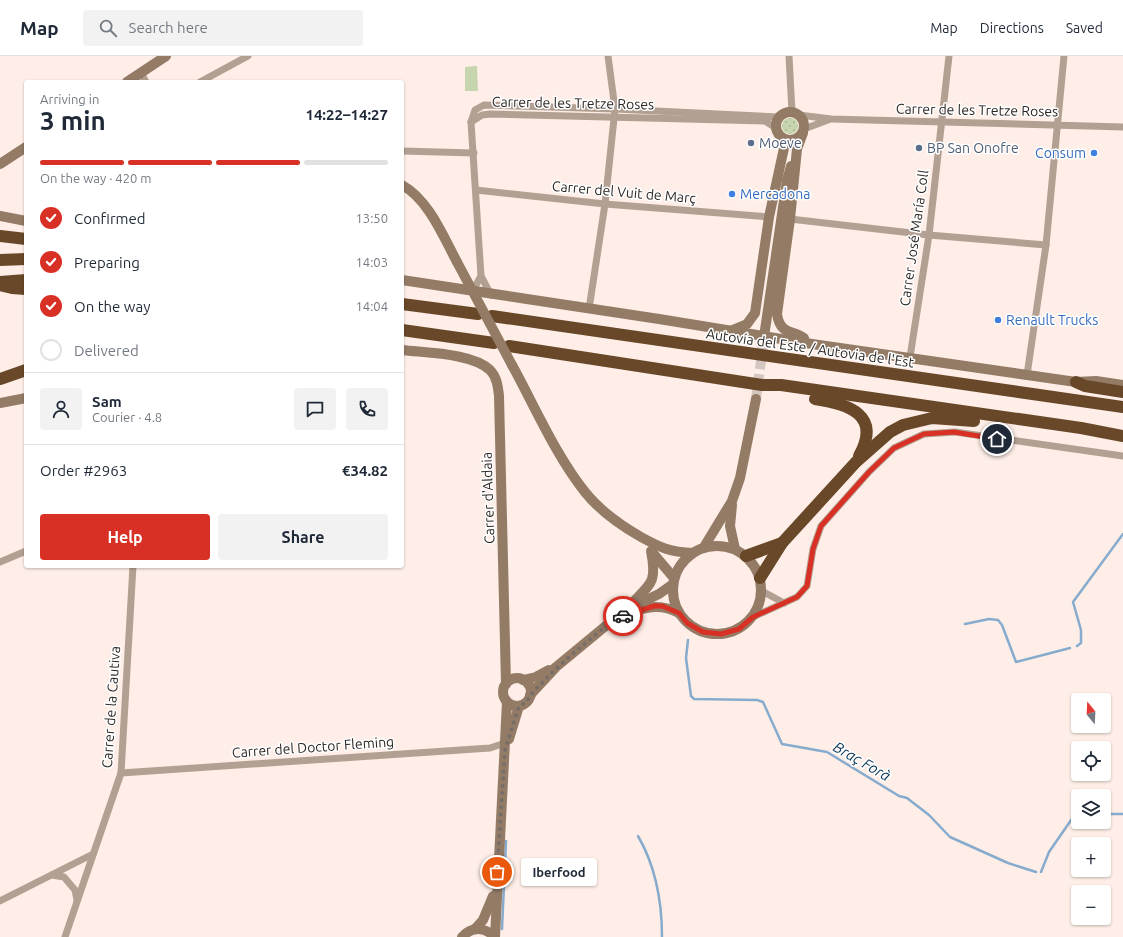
<!DOCTYPE html>
<meta charset="utf-8">
<style>
body{margin:0;font-family:Ubuntu,sans-serif;background:#f2f2f3;color:#1f2937;height:100vh;display:flex;flex-direction:column;font-size:15px;white-space:nowrap}
*{box-sizing:border-box;margin:0}
p{font-size:13px;color:#747a83}
.icon{flex:none;width:22px;height:22px;fill:none;stroke:currentColor;stroke-width:2;stroke-linecap:round;stroke-linejoin:round}
.map{position:relative;flex:1;overflow:hidden}
.panel{position:absolute;left:24px;top:24px;width:380px;height:488px;display:flex;flex-direction:column;background:#fff;border-radius:4px;box-shadow:0 1px 3px #0004}
.panel>*{flex:none}
.needle{width:26px;rotate:342deg}
.tools{position:absolute;left:1071px;top:637px;display:grid;gap:8px}
.tools a{display:grid;place-items:center;width:40px;height:40px;border-radius:4px;background:#fff;box-shadow:0 1px 3px #0004;font-size:20px}
.pin{position:absolute;display:grid;place-items:center;width:34px;height:34px;color:#fff;margin:-17px;border:2px solid #fff;border-radius:50%;box-shadow:0 1px 4px #0007}
.courier{position:absolute;display:grid;place-items:center;width:40px;height:40px;margin:-20px;border:3px solid #d93025;border-radius:50%;background:#fff;color:#222;box-shadow:0 1px 5px #0007}
.bubble{position:absolute;height:28px;border-radius:4px;background:#fff;box-shadow:0 1px 3px #0004;font-size:13px;font-weight:700;line-height:28px;text-align:center}
.head em{font-style:normal;font-weight:700}
.head div{display:flex;flex-direction:column-reverse}
.head{display:flex;align-items:center;justify-content:space-between;height:68px;padding:0 16px}
h1{font-size:26px;font-weight:700;line-height:30px}
.bar{display:grid;grid-template-columns:repeat(4,1fr);gap:6px 4px;align-content:center;height:48px;padding:0 16px}
.bar i{height:5px;border-radius:3px;background:#e0e1e3}
.bar .active{background:#d93025}
.bar p{grid-column:span 4}
.line{display:flex;align-items:center;gap:10px;padding:0 16px;border-top:1px solid #e0e1e3}
.line div{flex:1}
.round{display:grid;place-items:center;flex:none;width:42px;height:42px;border-radius:4px;background:#f2f2f3}
ol{padding:0 16px;list-style:none}
li{display:flex;align-items:center;gap:12px;height:44px}
li p{margin-inline-start:auto}
li .icon{padding:4px;border-radius:50%;background:#d93025;color:#fff;stroke-width:4}
li:last-child{color:#747a83}
li i{width:22px;height:22px;border:2px solid #e0e1e3;border-radius:50%}
.primary-button{display:flex;gap:8px;margin-top:auto;padding:8px 16px}
.primary-button a{flex:1;height:46px;border-radius:4px;background:#d93025;color:#fff;font-size:16px;font-weight:700;line-height:46px;text-align:center}
.primary-button a+a{background:#f2f2f3;color:#1f2937}
header{display:flex;align-items:center;gap:24px;box-sizing:border-box;height:56px;padding:0 20px;background:#fff;border-bottom:1px solid #e0e1e3}
header strong{font-size:19px}
nav{display:flex;gap:22px;margin-inline-start:auto;font-size:14px}
.search{width:280px;height:36px;background:#f2f2f3;display:flex;align-items:center;gap:10px;box-sizing:border-box;padding:0 14px;border-radius:4px;color:#747a83;font-size:15px}
.map>svg:first-child{display:block}
.grass{fill:url(#grass-dots)}
.garden{fill:#c6d5ad}
.lines{fill:none;stroke-linecap:round;stroke-linejoin:round}
.stream{stroke:#87abcd;stroke-width:2.5}
.secondary-tunnel{stroke:#d4c6c0;stroke-width:10;stroke-dasharray:10 5;stroke-linecap:butt}
.street{stroke:#b2a193;stroke-width:7}
.secondary{stroke:#937b66;stroke-width:10}
.highway{stroke:#684829;stroke-width:12}
.secondary-bridge{stroke:#937b66;stroke-width:10}
.done{stroke:#766d69;stroke-width:4;stroke-dasharray:0 7.2}
.route{stroke:#d93025;stroke-width:5}
.service-dot{fill:#5c6f8a;stroke:#fff;stroke-width:1.5}
.shop-dot{fill:#3f7fe0;stroke:#fff;stroke-width:1.5}
.labels{text-anchor:middle;dominant-baseline:central;stroke-width:3;stroke-linejoin:round;paint-order:stroke}
.street-label{font-size:14px;fill:#2d2825;stroke:#fff}
.service-label{font-size:14px;fill:#4e5e75;stroke:#fff;text-anchor:start}
.shop-label{font-size:14px;fill:#366cbe;stroke:#fff;text-anchor:start}
.water-label{font-size:15px;font-style:italic;fill:#093556;stroke:#fff}
</style>
<header>
<strong>Map</strong>
<div class="search"><svg class="icon" aria-label="search" viewBox="0 0 24 24"><circle cx="10" cy="10" r="6"/><path d="M15 15l6 6"/></svg>Search here</div>
<nav><a>Map</a><a>Directions</a><a>Saved</a></nav>
</header>
<div class="map">
<svg width="1123" height="881" viewBox="0 0 1123 881">
<defs>
<pattern id="grass-dots" width="8" height="8" patternUnits="userSpaceOnUse"><rect width="8" height="8" fill="#c6d5ad"/><path d="M2 2h.1M6 6h.1" fill="none" stroke="#aab795" stroke-width="1.8" stroke-linecap="round"/></pattern>
</defs>
<rect width="100%" height="100%" fill="#feeee7"/>
<circle class="grass" cx="790" cy="70" r="8"/>
<polygon class="garden" points="477,10 478,35 465,35 465,11"/>
<g class="lines">
<g class="stream">
<polyline points="965,568 989,563 998,564 1002,569 1016,606 1070,592"/>
<polyline points="688,584 686,602 691,640 694,643 757,644 763,646 782,688 827,696 899,740 907,742 929,759 950,781 1008,807 1036,816"/>
<polyline points="1077,590 1081,587 1081,574 1073,546 1123,478"/>
<polyline points="1104,758 1123,758"/>
<path d="M638,780C656,811 662,845 662,881"/>
<polyline points="1041,816 1049,796 1078,754"/>
<polyline points="502,873 506,785"/>
</g>
<polyline class="secondary-tunnel" points="756,343 765,274"/>
<g class="street">
<polyline points="789,0 792,56"/>
<polyline points="141,17 146,26"/>
<polyline points="200,26 248,0"/>
<polyline points="799,59 831,63 1123,71"/>
<polyline points="471,66 482,59 490,58 765,65 776,72"/>
<polyline points="804,73 828,64"/>
<polyline points="402,95 474,97"/>
<polyline points="476,134 605,148 769,161"/>
<polyline points="790,163 929,179 1046,189"/>
<polyline points="467,230 476,229 481,220"/>
<polyline points="491,239 481,220 471,66 475,54 484,49 615,53 779,61"/>
<polyline points="589,253 605,148 615,53 608,0"/>
<polyline points="910,301 929,179 949,0"/>
<polyline points="1027,319 1046,189 1064,0"/>
<polyline points="0,506 26,495"/>
<polyline points="762,535 784,547"/>
<polyline points="753,561 797,541 807,530 813,493 821,470 869,416 894,392 924,378 955,376 1123,400"/>
<polyline points="121,717 490,692 505,687"/>
<polyline points="52,819 64,821 75,834 77,844"/>
<polyline points="0,845 93,798"/>
<polyline points="65,881 121,717 133,510"/>
</g>
<g class="secondary">
<polyline points="127,26 166,0"/>
<circle cx="790" cy="70" r="14"/>
<path d="M803,77L797,93L790,163L777,258C780,279 793,274 804,282"/>
<polyline points="0,108 26,91"/>
<path d="M402,129C429,144 443,180 457,206"/>
<polyline points="0,160 26,165"/>
<polyline points="402,224 659,263 812,288 1076,326 1096,325 1123,329"/>
<polyline points="765,274 787,124 791,110"/>
<polyline points="730,275 747,268 755,257 769,161 784,92"/>
<path d="M402,294C426,297 472,297 490,314C497,321 498,331 499,340L506,628"/>
<path d="M512,309C534,349 556,400 585,436C600,455 620,469 641,481C661,492 670,496 693,497"/>
<polyline points="0,347 26,342"/>
<polyline points="732,449 730,470 735,493"/>
<circle cx="717" cy="534" r="44"/>
<polyline points="704,491 732,445 740,422 756,343"/>
<polyline points="652,496 674,522"/>
<path d="M631,548C652,527 657,526 651,495"/>
<path d="M631,557C648,550 662,548 679,557"/>
<circle cx="517" cy="636" r="14"/>
<polyline points="523,624 536,621 549,614"/>
<polyline points="530,639 556,611 625,554 659,538 673,528"/>
<polyline points="509,683 519,650"/>
<polyline points="475,873 483,864 493,840"/>
<path d="M462,881C472,870 485,871 495,881"/>
<polyline points="495,881 507,646"/>
</g>
<g class="highway">
<polyline points="0,180 26,183"/>
<polyline points="0,204 26,203"/>
<polyline points="0,226 26,224"/>
<polyline points="0,229 12,232 26,233"/>
<polyline points="402,248 478,258"/>
<polyline points="492,260 1123,351"/>
<polyline points="402,274 494,287"/>
<polyline points="509,290 762,329 781,329 1081,372 1123,380"/>
<polyline points="0,323 26,314"/>
<polyline points="1076,326 1085,330 1123,336"/>
<path d="M815,343C849,348 882,359 859,400"/>
<polyline points="746,500 782,487"/>
<polyline points="760,522 782,487 856,406 890,376 903,369 932,362 974,365"/>
</g>
<polyline class="secondary-bridge" points="457,206 512,309"/>
</g>
<g class="lines">
<path class="done" d="M497,816L505,694L519,650C528,647 530,639 536,633C559,608 586,587 612,565L623,560"/>
<polyline class="route" points="623,560 654,550 662,550 679,557 687,567 703,576 721,578 739,573 753,561 797,541 807,530 813,493 821,470 869,416 894,392 924,378 954,376 997,383"/>
</g>
<g class="service-dot">
<circle cx="751" cy="87" r="4"/>
<circle cx="919" cy="92" r="4"/>
</g>
<g class="shop-dot">
<circle cx="1094" cy="97" r="4"/>
<circle cx="732" cy="138" r="4"/>
<circle cx="998" cy="264" r="4"/>
</g>
<g class="labels">
<g class="street-label">
<text transform="translate(573 47) rotate(1)">Carrer de les Tretze Roses</text>
<text transform="translate(977 54) rotate(1)">Carrer de les Tretze Roses</text>
<text transform="translate(624 136) rotate(5)">Carrer del Vuit de Març</text>
<text transform="translate(914 182) rotate(-82)">Carrer José María Coll</text>
<text transform="translate(810 292) rotate(8)">Autovía del Este / Autovia de l'Est</text>
<text transform="translate(488 442) rotate(-92)">Carrer d'Aldaia</text>
<text transform="translate(111 651) rotate(-86)">Carrer de la Cautiva</text>
<text transform="translate(313 691) rotate(-4)">Carrer del Doctor Fleming</text>
</g>
<g class="service-label">
<text x="759" y="87">Moeve</text>
<text x="927" y="92">BP San Onofre</text>
</g>
<g class="shop-label">
<text x="1086" y="97" text-anchor="end">Consum</text>
<text x="740" y="138">Mercadona</text>
<text x="1006" y="264">Renault Trucks</text>
</g>
<g class="water-label">
<text transform="translate(862 705) rotate(30)">Braç Forà</text>
</g>
</g>
</svg>
<div class="tools">
<a><svg class="needle" viewBox="-14 -14 28 28"><path d="M0-13l5 13h-10z" fill="#e53935"/><path d="M0 13l5-13h-10z" fill="#747a83"/></svg></a>
<a><svg class="icon" aria-label="locate" viewBox="0 0 24 24"><circle cx="12" cy="12" r="6"/><path d="M12 2v4M12 18v4M2 12h4M18 12h4"/></svg></a>
<a><svg class="icon" aria-label="layers" viewBox="0 0 24 24"><path d="M12 4l9 5-9 5-9-5zM3 14l9 5 9-5"/></svg></a>
<a>+</a>
<a>−</a>
</div>
<div class="pin" style="left:497px;top:816px;background:#ea580c"><svg class="icon" aria-label="bag" viewBox="0 0 24 24"><path d="M5 8h14l-1 12H6zM9 8a3 3 0 0 1 6 0"/></svg></div>
<div class="pin" style="left:997px;top:383px;background:#1f2937"><svg class="icon" aria-label="home" viewBox="0 0 24 24"><path d="M3 11l9-7 9 7M6 9v11h12V9"/></svg></div>
<div class="courier" style="left:623px;top:560px"><svg class="icon" aria-label="car" viewBox="0 0 24 24"><path d="M5 17H2v-5l4-1 3-4h7l3 4 3 1v5h-3M9 17h6M6 11h13"/><circle cx="7" cy="17" r="2"/><circle cx="17" cy="17" r="2"/></svg></div>
<div class="bubble" style="left:521px;top:802px;width:76px">Iberfood</div>
<section class="panel">
<div class="head"><div><h1>3 min</h1><p>Arriving in</p></div><em>14:22–14:27</em></div>
<div class="bar"><i class="active"></i><i class="active"></i><i class="active"></i><i></i><p>On the way · 420 m</p></div>
<ol>
<li><svg class="icon" aria-label="check" viewBox="0 0 24 24"><path d="M5 12l5 5 9-10"/></svg>Confirmed<p>13:50</p></li>
<li><svg class="icon" aria-label="check" viewBox="0 0 24 24"><path d="M5 12l5 5 9-10"/></svg>Preparing<p>14:03</p></li>
<li><svg class="icon" aria-label="check" viewBox="0 0 24 24"><path d="M5 12l5 5 9-10"/></svg>On the way<p>14:04</p></li>
<li><i></i>Delivered</li>
</ol>
<div class="line" style="height:72px"><a class="round"><svg class="icon" aria-label="person" viewBox="0 0 24 24"><circle cx="12" cy="8" r="4"/><path d="M4 21q1-7 8-7t8 7"/></svg></a><div><b>Sam</b><p>Courier · 4.8</p></div><a class="round"><svg class="icon" aria-label="chat" viewBox="0 0 24 24"><path d="M4 5h16v11H9l-5 4z"/></svg></a><a class="round"><svg class="icon" aria-label="phone" viewBox="0 0 24 24"><path d="M5 4h4l2 5-3 2q2 4 5 5l2-3 5 2v4C11 20 4 13 5 4z"/></svg></a></div>
<div class="line" style="height:52px"><div>Order #2963</div><b>€34.82</b></div>
<div class="primary-button"><a>Help</a><a>Share</a></div>
</section>
</div>
